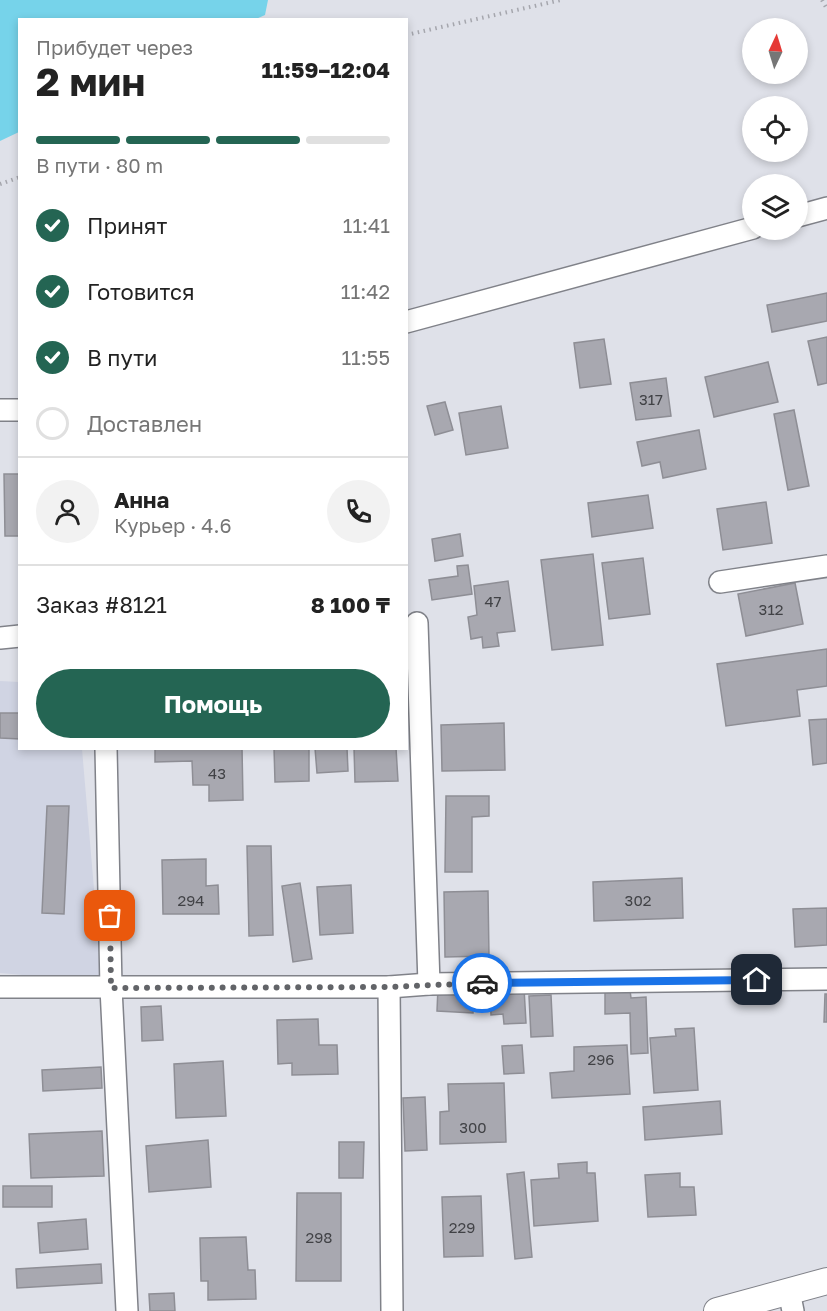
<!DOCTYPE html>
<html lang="ru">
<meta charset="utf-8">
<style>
body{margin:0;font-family:"Golos Text",sans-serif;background:#f2f2f2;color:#222;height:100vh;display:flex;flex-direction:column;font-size:22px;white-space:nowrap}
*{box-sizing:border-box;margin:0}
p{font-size:20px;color:#767676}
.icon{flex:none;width:33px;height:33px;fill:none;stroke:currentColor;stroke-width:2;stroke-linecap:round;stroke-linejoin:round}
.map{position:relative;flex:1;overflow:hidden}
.panel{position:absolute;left:18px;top:18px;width:390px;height:732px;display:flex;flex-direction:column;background:#fff;border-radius:0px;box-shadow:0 3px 9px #0003}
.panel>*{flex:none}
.needle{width:39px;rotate:4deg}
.tools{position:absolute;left:742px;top:18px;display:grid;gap:12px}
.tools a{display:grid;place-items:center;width:66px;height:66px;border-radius:50%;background:#fff;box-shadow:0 3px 9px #0003;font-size:30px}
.pin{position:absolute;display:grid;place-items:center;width:51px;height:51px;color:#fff;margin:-26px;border-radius:12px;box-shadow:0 3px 9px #0006}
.courier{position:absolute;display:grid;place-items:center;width:60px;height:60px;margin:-30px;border:4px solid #1a73e8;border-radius:50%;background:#fff;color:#222;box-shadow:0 2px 8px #0007}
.summary em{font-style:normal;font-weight:700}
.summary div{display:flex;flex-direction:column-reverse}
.summary{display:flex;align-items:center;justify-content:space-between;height:102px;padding:0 18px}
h1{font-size:39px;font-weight:700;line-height:45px}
.bar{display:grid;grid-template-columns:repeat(4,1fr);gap:9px 6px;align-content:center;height:72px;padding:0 18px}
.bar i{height:8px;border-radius:4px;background:#e0e0e0}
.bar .on{background:#246553}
.bar p{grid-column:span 4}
.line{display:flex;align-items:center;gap:15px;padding:0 18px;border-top:2px solid #e0e0e0}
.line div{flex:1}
.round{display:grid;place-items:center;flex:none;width:63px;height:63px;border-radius:32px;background:#f2f2f2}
ol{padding:0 18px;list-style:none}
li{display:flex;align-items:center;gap:18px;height:66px}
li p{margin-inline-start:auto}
li .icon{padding:6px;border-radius:50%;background:#246553;color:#fff;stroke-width:4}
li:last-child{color:#767676}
li i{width:33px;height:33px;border:3px solid #e0e0e0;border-radius:50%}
.primary-button{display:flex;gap:12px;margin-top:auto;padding:12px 18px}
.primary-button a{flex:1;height:69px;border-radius:36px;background:#246553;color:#fff;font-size:24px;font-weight:700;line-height:69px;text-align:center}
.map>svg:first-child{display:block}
.built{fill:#d0d4e3}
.water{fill:#76d3ea}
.building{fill:#a8a8b0;stroke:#8e8e95;stroke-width:1.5}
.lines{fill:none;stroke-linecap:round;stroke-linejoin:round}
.minor-casing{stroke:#808289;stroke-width:24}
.tertiary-casing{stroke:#808289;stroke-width:28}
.path{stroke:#a5a6ad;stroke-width:4;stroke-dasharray:1.5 4.5;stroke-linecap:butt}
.minor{stroke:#fff;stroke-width:21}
.tertiary{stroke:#fff;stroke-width:26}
.done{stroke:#626468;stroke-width:6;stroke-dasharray:0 10.8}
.route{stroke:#1a73e8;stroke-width:8}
.labels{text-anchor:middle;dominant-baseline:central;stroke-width:4.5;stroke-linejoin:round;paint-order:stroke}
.number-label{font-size:15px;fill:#414246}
</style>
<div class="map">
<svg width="827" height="1311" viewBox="0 0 827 1311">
<rect width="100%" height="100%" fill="#dfe1e9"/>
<polygon class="built" points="0,681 19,682 20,748 82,749 102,982 0,973"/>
<polygon class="water" points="0,0 268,0 265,15 256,19 20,20 19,132 0,141"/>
<g class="building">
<polygon points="827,293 827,321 772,332 767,305"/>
<polygon points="827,337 827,383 818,385 808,341"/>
<polygon points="604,339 611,384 580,388 574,343"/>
<polygon points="768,362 778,402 714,417 705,377"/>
<polygon points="666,378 671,416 636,420 630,383"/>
<polygon points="445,402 453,430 435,435 427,406"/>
<polygon points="501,406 508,448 466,455 459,413"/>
<polygon points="794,410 809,486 788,490 774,414"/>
<polygon points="699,430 706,469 663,478 660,462 642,466 637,442"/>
<polygon points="4,474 20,474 20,536 5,536"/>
<polygon points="648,495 653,528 592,537 588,503"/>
<polygon points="766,502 772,543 723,550 717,509"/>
<polygon points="460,534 463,556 435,561 432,539"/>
<polygon points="593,554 603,645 552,650 541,560"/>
<polygon points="643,558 650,614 609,619 602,563"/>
<polygon points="468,565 472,594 432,600 429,580 458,576 457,566"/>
<polygon points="508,581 515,631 497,633 499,646 483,648 482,637 471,639 468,617 477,615 474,586"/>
<polygon points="795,583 803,624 746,636 738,594"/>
<polygon points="827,649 827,686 797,690 800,716 726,726 717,664"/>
<polygon points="0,713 20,713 20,739 0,738"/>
<polygon points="827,719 827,763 813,765 809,720"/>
<polygon points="504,723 505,770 442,771 441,725"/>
<polygon points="155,748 242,748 243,800 209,801 209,785 193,785 192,761 155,762"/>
<polygon points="274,748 309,748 309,781 275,782"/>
<polygon points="315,748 347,748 348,771 317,773"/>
<polygon points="354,748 396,748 398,781 355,782"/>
<polygon points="446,796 489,796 489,816 472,817 472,872 445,872"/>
<polygon points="47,806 69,806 64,914 42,913"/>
<polygon points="247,846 271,846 273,935 249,936"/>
<polygon points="206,859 206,886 218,885 219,914 163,914 162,860"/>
<polygon points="682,878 683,918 594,921 593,882"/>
<polygon points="300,883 312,959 293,962 282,886"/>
<polygon points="351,885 353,933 320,935 317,887"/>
<polygon points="488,891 489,956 445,957 444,892"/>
<polygon points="827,908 827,945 795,947 793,909"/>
<polygon points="438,987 474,989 473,1013 437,1011"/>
<polygon points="524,988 526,1023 504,1024 503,1014 491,1015 490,990"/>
<polygon points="630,990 631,998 646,997 648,1053 631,1054 630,1013 605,1014 605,991"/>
<polygon points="825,994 827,994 827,1022 824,1022"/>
<polygon points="551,995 553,1036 531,1037 529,996"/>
<polygon points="161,1006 163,1040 142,1041 141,1007"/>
<polygon points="318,1019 319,1045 337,1045 338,1074 292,1075 292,1063 278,1064 277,1020"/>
<polygon points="694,1028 698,1090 654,1093 650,1038 676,1036 675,1029"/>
<polygon points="522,1045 524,1073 504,1074 502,1046"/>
<polygon points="627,1045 630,1094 552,1098 550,1073 574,1071 574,1047"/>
<polygon points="223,1061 226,1116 176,1118 174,1064"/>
<polygon points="101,1067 102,1088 43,1091 42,1070"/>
<polygon points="504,1083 506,1142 440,1144 440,1112 449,1111 448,1084"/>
<polygon points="425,1097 427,1150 405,1151 403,1098"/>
<polygon points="720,1101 722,1134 645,1140 643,1107"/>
<polygon points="102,1131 104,1176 31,1178 29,1134"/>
<polygon points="208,1140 211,1187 149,1192 146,1146"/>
<polygon points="339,1142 364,1142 363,1178 339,1178"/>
<polygon points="587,1162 587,1173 595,1173 598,1221 534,1226 531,1180 559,1178 558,1164"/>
<polygon points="524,1172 532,1257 515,1259 507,1174"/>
<polygon points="680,1173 680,1187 694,1187 696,1215 648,1217 645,1175"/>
<rect x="3" y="1186" width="49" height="21"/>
<polygon points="297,1193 341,1193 341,1281 296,1281"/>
<polygon points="481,1196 483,1256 444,1257 442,1197"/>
<polygon points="86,1219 88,1249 40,1253 38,1223"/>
<polygon points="246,1237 248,1270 255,1270 256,1299 208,1300 208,1281 201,1281 200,1238"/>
<polygon points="101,1264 102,1283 17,1288 16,1269"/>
<polygon points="174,1293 175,1311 150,1311 149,1294"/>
</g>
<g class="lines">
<defs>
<g id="minor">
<polyline points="798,216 827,208"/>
<polyline points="406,322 753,228"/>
<polyline points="0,410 20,410"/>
<polyline points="720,582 827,566"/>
<polyline points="417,623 429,984"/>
<polyline points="0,638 20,636"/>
<polyline points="106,748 111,988 127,1311"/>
<polyline points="0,987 389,987 429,984 827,979"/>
<polyline points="389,987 392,1311"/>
<polyline points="789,1291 793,1311"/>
</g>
<polyline id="tertiary" points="717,1311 827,1281"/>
</defs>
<use href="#minor" class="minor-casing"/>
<use href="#tertiary" class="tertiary-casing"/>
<g class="path">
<polyline points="822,0 827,9"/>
<polyline points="406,35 561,0"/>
<polyline points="0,184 20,177"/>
</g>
<use href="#minor" class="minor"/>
<use href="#tertiary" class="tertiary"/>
</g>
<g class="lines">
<polyline class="done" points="110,916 111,988 389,987 482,983"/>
<polyline class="route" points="482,983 757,980"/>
</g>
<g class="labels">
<g class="number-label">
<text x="651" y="399">317</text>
<text x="493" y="601">47</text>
<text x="771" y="609">312</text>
<text x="217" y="773">43</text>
<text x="191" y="900">294</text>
<text x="638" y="900">302</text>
<text x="601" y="1059">296</text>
<text x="473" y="1127">300</text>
<text x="462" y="1227">229</text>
<text x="319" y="1237">298</text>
</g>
</g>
</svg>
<div class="tools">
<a><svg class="needle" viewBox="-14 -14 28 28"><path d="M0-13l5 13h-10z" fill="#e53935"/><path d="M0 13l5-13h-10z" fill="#767676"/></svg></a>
<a><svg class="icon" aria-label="locate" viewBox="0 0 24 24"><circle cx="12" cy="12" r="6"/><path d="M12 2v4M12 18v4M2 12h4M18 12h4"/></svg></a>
<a><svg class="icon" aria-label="layers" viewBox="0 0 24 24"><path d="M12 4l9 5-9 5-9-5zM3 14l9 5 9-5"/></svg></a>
</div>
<div class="pin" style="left:110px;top:916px;background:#ea580c"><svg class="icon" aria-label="bag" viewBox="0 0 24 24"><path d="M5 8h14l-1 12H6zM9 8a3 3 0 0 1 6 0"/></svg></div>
<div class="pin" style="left:757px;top:980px;background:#1f2937"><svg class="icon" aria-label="home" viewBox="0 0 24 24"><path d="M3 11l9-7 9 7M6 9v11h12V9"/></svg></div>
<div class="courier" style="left:482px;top:983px"><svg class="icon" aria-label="car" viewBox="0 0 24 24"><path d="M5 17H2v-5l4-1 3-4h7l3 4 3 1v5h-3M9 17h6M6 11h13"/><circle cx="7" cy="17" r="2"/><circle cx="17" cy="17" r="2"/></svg></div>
<section class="panel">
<div class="summary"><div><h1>2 мин</h1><p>Прибудет через</p></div><em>11:59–12:04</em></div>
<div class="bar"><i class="on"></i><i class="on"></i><i class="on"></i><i></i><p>В пути · 80 m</p></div>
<ol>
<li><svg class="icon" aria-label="check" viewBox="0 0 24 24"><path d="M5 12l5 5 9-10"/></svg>Принят<p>11:41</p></li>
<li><svg class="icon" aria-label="check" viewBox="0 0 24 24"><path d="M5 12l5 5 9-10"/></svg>Готовится<p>11:42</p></li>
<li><svg class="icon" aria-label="check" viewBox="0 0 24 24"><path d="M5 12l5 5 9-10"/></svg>В пути<p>11:55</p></li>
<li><i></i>Доставлен</li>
</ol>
<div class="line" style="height:108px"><a class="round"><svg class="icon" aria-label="person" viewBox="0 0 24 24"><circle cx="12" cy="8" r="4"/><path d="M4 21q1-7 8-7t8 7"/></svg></a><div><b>Анна</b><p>Курьер · 4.6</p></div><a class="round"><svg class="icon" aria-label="phone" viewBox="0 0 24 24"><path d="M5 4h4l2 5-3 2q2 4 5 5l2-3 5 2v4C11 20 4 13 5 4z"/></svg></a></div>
<div class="line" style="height:78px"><div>Заказ #8121</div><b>8 100 ₸</b></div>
<div class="primary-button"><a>Помощь</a></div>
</section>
</div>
